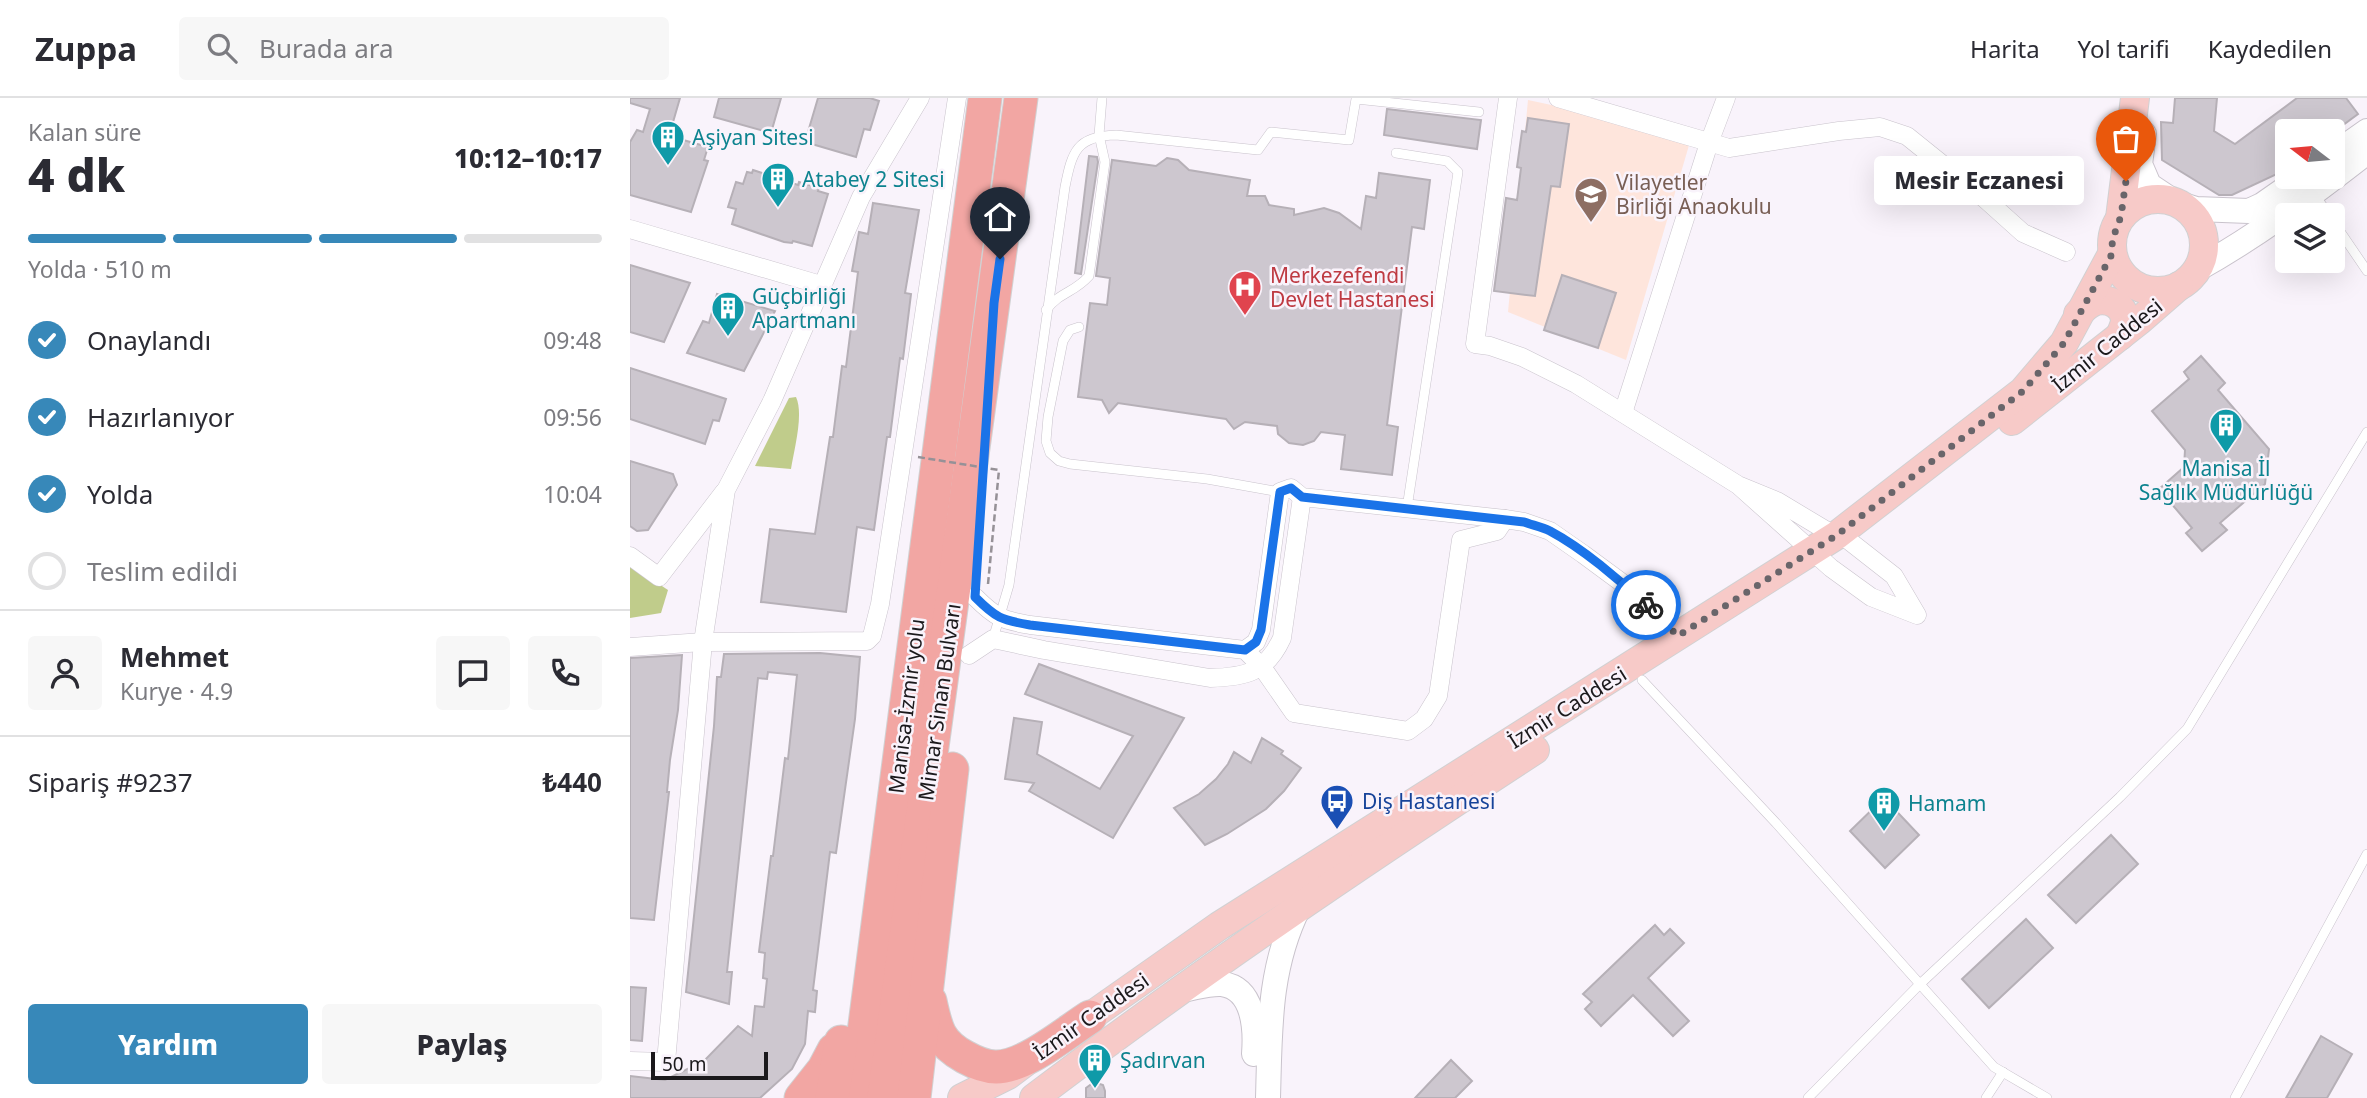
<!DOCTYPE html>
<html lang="tr">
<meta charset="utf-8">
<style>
body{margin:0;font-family:"Noto Sans",sans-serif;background:#f7f7f7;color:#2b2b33;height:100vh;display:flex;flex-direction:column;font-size:26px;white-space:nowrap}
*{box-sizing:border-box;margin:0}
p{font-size:23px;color:#7c7c81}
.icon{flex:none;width:38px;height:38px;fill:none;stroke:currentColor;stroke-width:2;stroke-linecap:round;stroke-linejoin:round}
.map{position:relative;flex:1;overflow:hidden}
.panel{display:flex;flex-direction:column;background:#fff;width:630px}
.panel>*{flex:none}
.needle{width:46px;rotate:286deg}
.controls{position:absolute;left:1645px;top:21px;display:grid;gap:14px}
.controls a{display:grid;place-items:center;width:70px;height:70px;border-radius:7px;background:#fff;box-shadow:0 7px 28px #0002;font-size:35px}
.scale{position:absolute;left:21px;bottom:18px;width:117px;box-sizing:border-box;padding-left:7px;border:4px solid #1b191c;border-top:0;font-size:19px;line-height:24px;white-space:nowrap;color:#1b191c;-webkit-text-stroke:5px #f9f3fb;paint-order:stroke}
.pin{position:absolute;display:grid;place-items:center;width:60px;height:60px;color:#fff;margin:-72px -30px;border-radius:50% 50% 50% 0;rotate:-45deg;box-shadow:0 0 7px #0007}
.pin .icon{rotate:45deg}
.courier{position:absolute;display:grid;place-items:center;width:70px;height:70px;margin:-35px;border:5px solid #1a73e8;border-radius:50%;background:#fff;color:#222;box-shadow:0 2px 9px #0007}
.bubble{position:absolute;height:49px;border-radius:7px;background:#fff;box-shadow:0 7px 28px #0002;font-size:23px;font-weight:800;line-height:49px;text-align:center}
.summary em{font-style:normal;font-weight:800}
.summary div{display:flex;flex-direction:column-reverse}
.summary{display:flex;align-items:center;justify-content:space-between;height:119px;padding:0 28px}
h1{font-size:46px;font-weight:800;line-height:52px}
.bar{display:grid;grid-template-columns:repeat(4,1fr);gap:10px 7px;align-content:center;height:84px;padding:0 28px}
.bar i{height:9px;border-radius:5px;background:#e1e1e2}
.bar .selected{background:#3788b9}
.bar p{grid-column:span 4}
.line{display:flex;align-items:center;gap:18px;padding:0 28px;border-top:2px solid #e1e1e2}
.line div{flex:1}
.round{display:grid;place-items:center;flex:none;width:74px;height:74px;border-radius:7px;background:#f7f7f7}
ol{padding:0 28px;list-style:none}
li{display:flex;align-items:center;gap:21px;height:77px}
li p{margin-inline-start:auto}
li .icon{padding:7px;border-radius:50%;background:#3788b9;color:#fff;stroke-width:4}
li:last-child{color:#7c7c81}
li i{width:38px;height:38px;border:4px solid #e1e1e2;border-radius:50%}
.button{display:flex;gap:14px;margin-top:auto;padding:14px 28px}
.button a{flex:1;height:80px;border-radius:7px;background:#3788b9;color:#fff;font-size:28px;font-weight:800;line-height:80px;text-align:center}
.button a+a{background:#f7f7f7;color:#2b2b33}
header{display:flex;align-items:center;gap:42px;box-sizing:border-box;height:98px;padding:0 35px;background:#fff;border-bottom:2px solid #e1e1e2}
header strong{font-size:33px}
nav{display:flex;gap:38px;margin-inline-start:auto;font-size:24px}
.search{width:490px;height:63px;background:#f7f7f7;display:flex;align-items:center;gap:18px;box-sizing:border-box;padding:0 24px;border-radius:7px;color:#7c7c81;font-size:26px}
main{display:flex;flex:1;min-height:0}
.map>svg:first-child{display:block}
.education{fill:#fee5dc}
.green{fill:#c0cc8b}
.building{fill:#cdc7cf;stroke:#b6b0b7;stroke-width:2}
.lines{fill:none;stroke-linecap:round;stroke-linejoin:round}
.lane-casing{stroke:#c9c3cc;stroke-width:10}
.street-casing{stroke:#c9c3cc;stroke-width:19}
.secondary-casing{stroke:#c9c3cc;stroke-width:26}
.primary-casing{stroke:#d1d1d2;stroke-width:30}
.highway-casing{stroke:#d1d1d2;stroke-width:35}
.path{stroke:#969197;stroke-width:2.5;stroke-dasharray:7 3.5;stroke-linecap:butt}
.lane{stroke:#fff;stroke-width:9}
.street{stroke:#fff;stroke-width:18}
.secondary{stroke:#fff;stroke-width:24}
.primary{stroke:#f7cac8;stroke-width:28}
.highway{stroke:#f2a6a3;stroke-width:33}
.path-bridge{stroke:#969197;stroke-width:2.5;stroke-dasharray:7 3.5;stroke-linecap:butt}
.done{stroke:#69656a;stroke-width:7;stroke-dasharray:0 12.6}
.route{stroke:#1a73e8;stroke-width:9}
.labels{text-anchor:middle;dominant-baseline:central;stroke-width:5;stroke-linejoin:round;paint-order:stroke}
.culture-label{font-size:21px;fill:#0d838f;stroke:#f9f3fb;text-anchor:start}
.education-label{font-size:21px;fill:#785e54;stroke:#f9f3fb;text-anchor:start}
.health-label{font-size:21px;fill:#be3a42;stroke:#f9f3fb;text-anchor:start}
.street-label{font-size:21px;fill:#1b191c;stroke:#f9f3fb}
.transit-label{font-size:21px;fill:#164399;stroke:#f9f3fb;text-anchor:start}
</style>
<header>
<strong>Zuppa</strong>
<div class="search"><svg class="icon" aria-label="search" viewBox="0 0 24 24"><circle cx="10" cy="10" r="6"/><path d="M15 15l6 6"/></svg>Burada ara</div>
<nav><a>Harita</a><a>Yol tarifi</a><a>Kaydedilen</a></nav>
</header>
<main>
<section class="panel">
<div class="summary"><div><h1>4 dk</h1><p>Kalan süre</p></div><em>10:12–10:17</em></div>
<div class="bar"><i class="selected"></i><i class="selected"></i><i class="selected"></i><i></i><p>Yolda · 510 m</p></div>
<ol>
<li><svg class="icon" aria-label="check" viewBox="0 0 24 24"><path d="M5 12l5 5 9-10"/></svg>Onaylandı<p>09:48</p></li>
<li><svg class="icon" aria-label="check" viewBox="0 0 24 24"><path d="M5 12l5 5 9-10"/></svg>Hazırlanıyor<p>09:56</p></li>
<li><svg class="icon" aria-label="check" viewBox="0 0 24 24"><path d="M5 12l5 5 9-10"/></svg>Yolda<p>10:04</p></li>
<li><i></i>Teslim edildi</li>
</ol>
<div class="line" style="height:126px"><a class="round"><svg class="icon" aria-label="person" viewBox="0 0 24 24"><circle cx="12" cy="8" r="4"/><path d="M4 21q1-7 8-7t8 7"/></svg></a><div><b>Mehmet</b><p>Kurye · 4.9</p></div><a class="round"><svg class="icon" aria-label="chat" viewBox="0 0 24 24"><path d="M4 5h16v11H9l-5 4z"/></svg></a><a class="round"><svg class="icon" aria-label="phone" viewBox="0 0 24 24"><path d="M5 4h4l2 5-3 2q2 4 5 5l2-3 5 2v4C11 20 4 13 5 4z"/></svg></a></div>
<div class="line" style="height:91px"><div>Sipariş #9237</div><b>₺440</b></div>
<div class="button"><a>Yardım</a><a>Paylaş</a></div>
</section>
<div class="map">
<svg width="1737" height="1000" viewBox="0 0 1737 1000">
<rect width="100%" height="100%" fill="#f9f3fb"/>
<polygon class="education" points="898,2 1062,37 996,262 878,214"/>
<g class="green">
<path d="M166,299C174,316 164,352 161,371L125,368L159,300Z"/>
<polygon points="0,467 38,492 31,515 0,520"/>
</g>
<g class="building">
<polygon points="0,0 50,0 39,38 78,49 74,62 78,63 61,114 0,97 0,44 7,32 13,34 20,11 0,5"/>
<polygon points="89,0 151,0 141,35 84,19"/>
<polygon points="188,0 240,0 249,3 240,32 234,31 226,59 175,44"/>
<polygon points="1545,0 1587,0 1584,33 1605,46 1667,0 1716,0 1728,16 1705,33 1657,33 1657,69 1647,76 1602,97 1589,97 1532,62 1531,24 1543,25"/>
<polygon points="757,11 851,22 847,51 754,37"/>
<polygon points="898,20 939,26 930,89 921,88 905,198 864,193 876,100 887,102 891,70 887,69 892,33 896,34"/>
<polygon points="459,58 467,59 468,64 451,176 445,175"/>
<polygon points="537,60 548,62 559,72 620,82 617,98 635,98 639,107 664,111 664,117 694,110 709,115 731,131 736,98 746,100 749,75 800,82 794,131 782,129 757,327 768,329 762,377 711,371 715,337 691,334 684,343 673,347 659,345 648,336 647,328 615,324 604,331 596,321 488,305 479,315 472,302 448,299 460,205 477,207 480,180 466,178 482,62 526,68"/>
<polygon points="123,72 168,87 169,84 189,90 188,93 198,96 182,148 163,143 162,145 154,144 102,126 106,111 98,109 106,84 113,86 117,74 122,75"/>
<polygon points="243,105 289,112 275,195 281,196 273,261 270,260 260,339 257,339 244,432 227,429 216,514 131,504 140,431 185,436 200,339 203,339 212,268 216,269 228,174 222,173 229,134 238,136"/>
<polygon points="0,167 60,185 34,244 0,234"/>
<polygon points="932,177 986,195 968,250 914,232"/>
<polygon points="87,196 145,213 114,273 57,255 73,223 79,225"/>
<polygon points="1571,258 1595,285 1588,292 1639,351 1635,386 1590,425 1597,432 1572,453 1556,435 1562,430 1529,391 1554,369 1555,352 1522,313 1559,281 1554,274"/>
<polygon points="0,270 96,301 89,323 83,322 75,346 0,321"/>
<polygon points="0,363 43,376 47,387 18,432 7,433 0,428"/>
<polygon points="190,555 230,559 225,621 206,755 200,754 183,892 187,893 185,914 178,913 175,946 162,971 130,1000 0,1000 0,978 35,982 74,963 108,928 122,938 125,908 134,909 137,881 133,880 135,855 129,854 141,758 143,758 155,660 158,661 167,577 138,574 137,581 128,580 99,855 97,874 102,874 99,906 56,894 84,628 87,579 91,579 94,556"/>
<polygon points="52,557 48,612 40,662 37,694 39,694 24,822 0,820 0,560"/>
<polygon points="409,566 554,620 483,740 399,693 404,685 375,681 384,620 412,624 407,656 470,691 503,638 395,596"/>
<polygon points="632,640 653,653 651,656 671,670 654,693 636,711 597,736 575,747 544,710 569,696 586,681 598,666 604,654 621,665"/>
<polygon points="1254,700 1289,737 1255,770 1220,733"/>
<polygon points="1481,737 1508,766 1446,825 1418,797"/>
<polygon points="1396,821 1423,850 1359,910 1332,881"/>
<polygon points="1025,827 1034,837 1040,831 1054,845 1018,880 1059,923 1043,938 1003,897 971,928 955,911 962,904 953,896"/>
<polygon points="0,889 16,890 12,943 0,942"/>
<polygon points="1691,938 1722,956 1697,1000 1656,1000"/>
<polygon points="821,962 842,983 825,1000 785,1000"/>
<polygon points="464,984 473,987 475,993 475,1000 456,1000 456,990"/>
</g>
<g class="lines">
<defs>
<g id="lane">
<polyline points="766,55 817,63 828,74 777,410"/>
<polyline points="1684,96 1699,117"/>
<polyline points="1703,123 1737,173"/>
<path d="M416,212C431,193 444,195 459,178L475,64L469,37L472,0"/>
<polyline points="449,229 440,232 433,243 418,319 416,343 420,355 429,363 440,366 577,381 650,394"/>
<path d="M363,541L379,487L435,89C442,53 447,38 486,37L628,52L641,34L719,42L726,1L849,14"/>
<polyline points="1012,582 1146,725 1364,969 1417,1000"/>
<polyline points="1178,1000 1289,887 1490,699 1557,631 1737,334"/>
<polyline points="1356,1000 1373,974"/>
<polyline points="1605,1000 1737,756"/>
</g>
<g id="street">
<polyline points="878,0 845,246 860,248 892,259 946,286 1108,387 1147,403 1197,433 1218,442 1264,478 1287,517 1241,499 1201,470 1108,387"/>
<polyline points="928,0 1099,50 1209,33 1250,29 1277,38 1354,100 1393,135 1436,154"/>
<polyline points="0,131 191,187"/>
<polyline points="993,315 1079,45 1096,0"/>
<polyline points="875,421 894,424 920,433 953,456 995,487 1048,539"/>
<polyline points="0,458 29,479 94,394"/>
<path d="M345,499C366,520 372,522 400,527L615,552L626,544L631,532L650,394L661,390L672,399L875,421L867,433L831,442L808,598L794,621L778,633L664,615L632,569L615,552"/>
<polyline points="0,549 73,544 237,543 242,538 250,506 327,0"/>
<path d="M339,557L363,541L414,552L580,580C615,579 636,575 652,540L672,399"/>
<polyline points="0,963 36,964 73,544 96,392 142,303 231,99 290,0"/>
</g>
<g id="secondary">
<polyline points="1514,36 1510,66 1519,87 1546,105 1566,111 1619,113 1632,107 1672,79"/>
<polyline points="1703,57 1737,33"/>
<path d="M1566,172C1627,138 1682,97 1737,54"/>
<path d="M552,892C565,890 579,885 592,886C624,890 626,931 624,956"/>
<path d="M638,1000C640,933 638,871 669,809"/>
</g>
<g id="primary">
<circle cx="1528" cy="147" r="46"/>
<polyline points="1490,120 1505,0"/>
<path d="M1448,216C1454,210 1459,205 1466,203C1479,200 1494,207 1495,222C1495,226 1492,233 1490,238"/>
<polyline points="1382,323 1510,222 1549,188"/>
<polyline points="444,930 589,828 1207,437 1393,293 1434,245 1482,156"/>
<polyline points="332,1000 378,977 394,965"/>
<path d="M404,1000C566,877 735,763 905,652"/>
</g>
<g id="highway">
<path d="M300,903C306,931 309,945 335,959C344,964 355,969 366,969C395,969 435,935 460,919"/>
<polyline points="226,996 355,0"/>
<polyline points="254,999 391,0"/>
<polyline points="171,1000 194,971 204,952"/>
<polyline points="202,1000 211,944"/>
<polyline points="284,1000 322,671"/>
</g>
</defs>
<use href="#lane" class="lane-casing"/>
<use href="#street" class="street-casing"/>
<use href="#secondary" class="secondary-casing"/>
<use href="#primary" class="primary-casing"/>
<use href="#highway" class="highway-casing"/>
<polyline class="path" points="358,486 369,372"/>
<use href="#lane" class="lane"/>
<use href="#street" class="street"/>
<use href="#secondary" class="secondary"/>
<use href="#primary" class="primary"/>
<use href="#highway" class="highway"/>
<polyline class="path-bridge" points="288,359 369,372"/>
</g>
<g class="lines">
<path class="done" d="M1016,507L1048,538L1207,437L1393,293L1434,245L1482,156C1481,137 1487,133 1491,117C1493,106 1494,94 1496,83"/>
<path class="route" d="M370,161L364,205L345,499C366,520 371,522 400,527L615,552L626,544L631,532L650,394L661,390L672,399L894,424C902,427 912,429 920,433C952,450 990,482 1016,507"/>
</g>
<defs>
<symbol id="building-pin" viewBox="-11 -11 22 30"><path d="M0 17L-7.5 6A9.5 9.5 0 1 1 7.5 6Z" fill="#0f9aa8" stroke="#f9f3fb"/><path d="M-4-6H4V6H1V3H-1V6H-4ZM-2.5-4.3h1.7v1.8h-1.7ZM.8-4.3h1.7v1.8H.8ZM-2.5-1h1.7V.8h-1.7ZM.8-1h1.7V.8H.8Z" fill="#fff"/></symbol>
<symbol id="school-pin" viewBox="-11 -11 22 30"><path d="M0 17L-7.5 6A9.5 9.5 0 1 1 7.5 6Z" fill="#8d6e63" stroke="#f9f3fb"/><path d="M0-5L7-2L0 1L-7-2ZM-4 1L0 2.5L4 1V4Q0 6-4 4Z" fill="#fff"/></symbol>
<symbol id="hospital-pin" viewBox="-11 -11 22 30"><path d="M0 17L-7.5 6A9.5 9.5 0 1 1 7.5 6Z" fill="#e0444e" stroke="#f9f3fb"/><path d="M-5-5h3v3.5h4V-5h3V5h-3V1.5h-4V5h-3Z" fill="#fff"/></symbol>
<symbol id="bus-pin" viewBox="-11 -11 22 30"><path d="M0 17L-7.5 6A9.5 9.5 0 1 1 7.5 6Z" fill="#1a4fb4" stroke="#f9f3fb"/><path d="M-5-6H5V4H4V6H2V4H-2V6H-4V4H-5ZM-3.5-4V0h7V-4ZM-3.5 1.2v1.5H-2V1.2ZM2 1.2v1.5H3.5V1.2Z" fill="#fff"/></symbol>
</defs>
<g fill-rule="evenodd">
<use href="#building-pin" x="19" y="20" width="38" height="52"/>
<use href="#building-pin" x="129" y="62" width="38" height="52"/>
<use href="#school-pin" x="942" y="77" width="38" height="52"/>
<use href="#hospital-pin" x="596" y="170" width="38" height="52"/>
<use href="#building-pin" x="79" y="191" width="38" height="52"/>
<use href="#building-pin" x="1577" y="308" width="38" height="52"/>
<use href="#bus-pin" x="688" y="684" width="38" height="52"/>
<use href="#building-pin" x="1235" y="686" width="38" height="52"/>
<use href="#building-pin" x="446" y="943" width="38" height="52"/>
</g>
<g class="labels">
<g class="culture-label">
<text x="62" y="39">Aşiyan Sitesi</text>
<text x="172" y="81">Atabey 2 Sitesi</text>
<text x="122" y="198">Güçbirliği<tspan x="122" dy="24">Apartmanı</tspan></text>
<text x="1596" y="370" text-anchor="middle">Manisa İl<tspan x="1596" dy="24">Sağlık Müdürlüğü</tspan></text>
<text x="1278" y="705">Hamam</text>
<text x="490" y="962">Şadırvan</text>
</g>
<g class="education-label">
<text x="986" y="84">Vilayetler<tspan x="986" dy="24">Birliği Anaokulu</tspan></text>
</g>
<g class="health-label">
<text x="640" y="177">Merkezefendi<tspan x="640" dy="24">Devlet Hastanesi</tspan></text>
</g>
<g class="street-label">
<text transform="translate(1477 247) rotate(-39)">İzmir Caddesi</text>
<text transform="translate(309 604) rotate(-82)">Mimar Sinan Bulvarı</text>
<text transform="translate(276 608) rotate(-83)">Manisa-İzmir yolu</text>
<text transform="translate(937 609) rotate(-32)">İzmir Caddesi</text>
<text transform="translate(461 918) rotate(-35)">İzmir Caddesi</text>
</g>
<g class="transit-label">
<text x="732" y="703">Diş Hastanesi</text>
</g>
</g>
</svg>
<div class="controls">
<a><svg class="needle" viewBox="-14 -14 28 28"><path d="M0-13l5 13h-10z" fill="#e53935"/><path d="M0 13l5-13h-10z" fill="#7c7c81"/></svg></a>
<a><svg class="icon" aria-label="layers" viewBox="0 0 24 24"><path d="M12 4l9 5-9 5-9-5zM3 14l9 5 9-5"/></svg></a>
</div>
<div class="scale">50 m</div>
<div class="pin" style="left:1496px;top:83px;background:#ea580c"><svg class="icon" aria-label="bag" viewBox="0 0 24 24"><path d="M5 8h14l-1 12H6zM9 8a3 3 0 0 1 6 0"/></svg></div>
<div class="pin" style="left:370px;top:161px;background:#1f2937"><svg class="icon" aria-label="home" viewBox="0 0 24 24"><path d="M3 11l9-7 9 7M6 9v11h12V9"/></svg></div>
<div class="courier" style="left:1016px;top:507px"><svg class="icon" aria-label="bike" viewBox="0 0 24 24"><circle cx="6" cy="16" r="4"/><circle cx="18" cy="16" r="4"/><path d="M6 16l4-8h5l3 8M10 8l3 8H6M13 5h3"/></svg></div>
<div class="bubble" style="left:1244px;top:58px;width:210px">Mesir Eczanesi</div>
</div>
</main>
